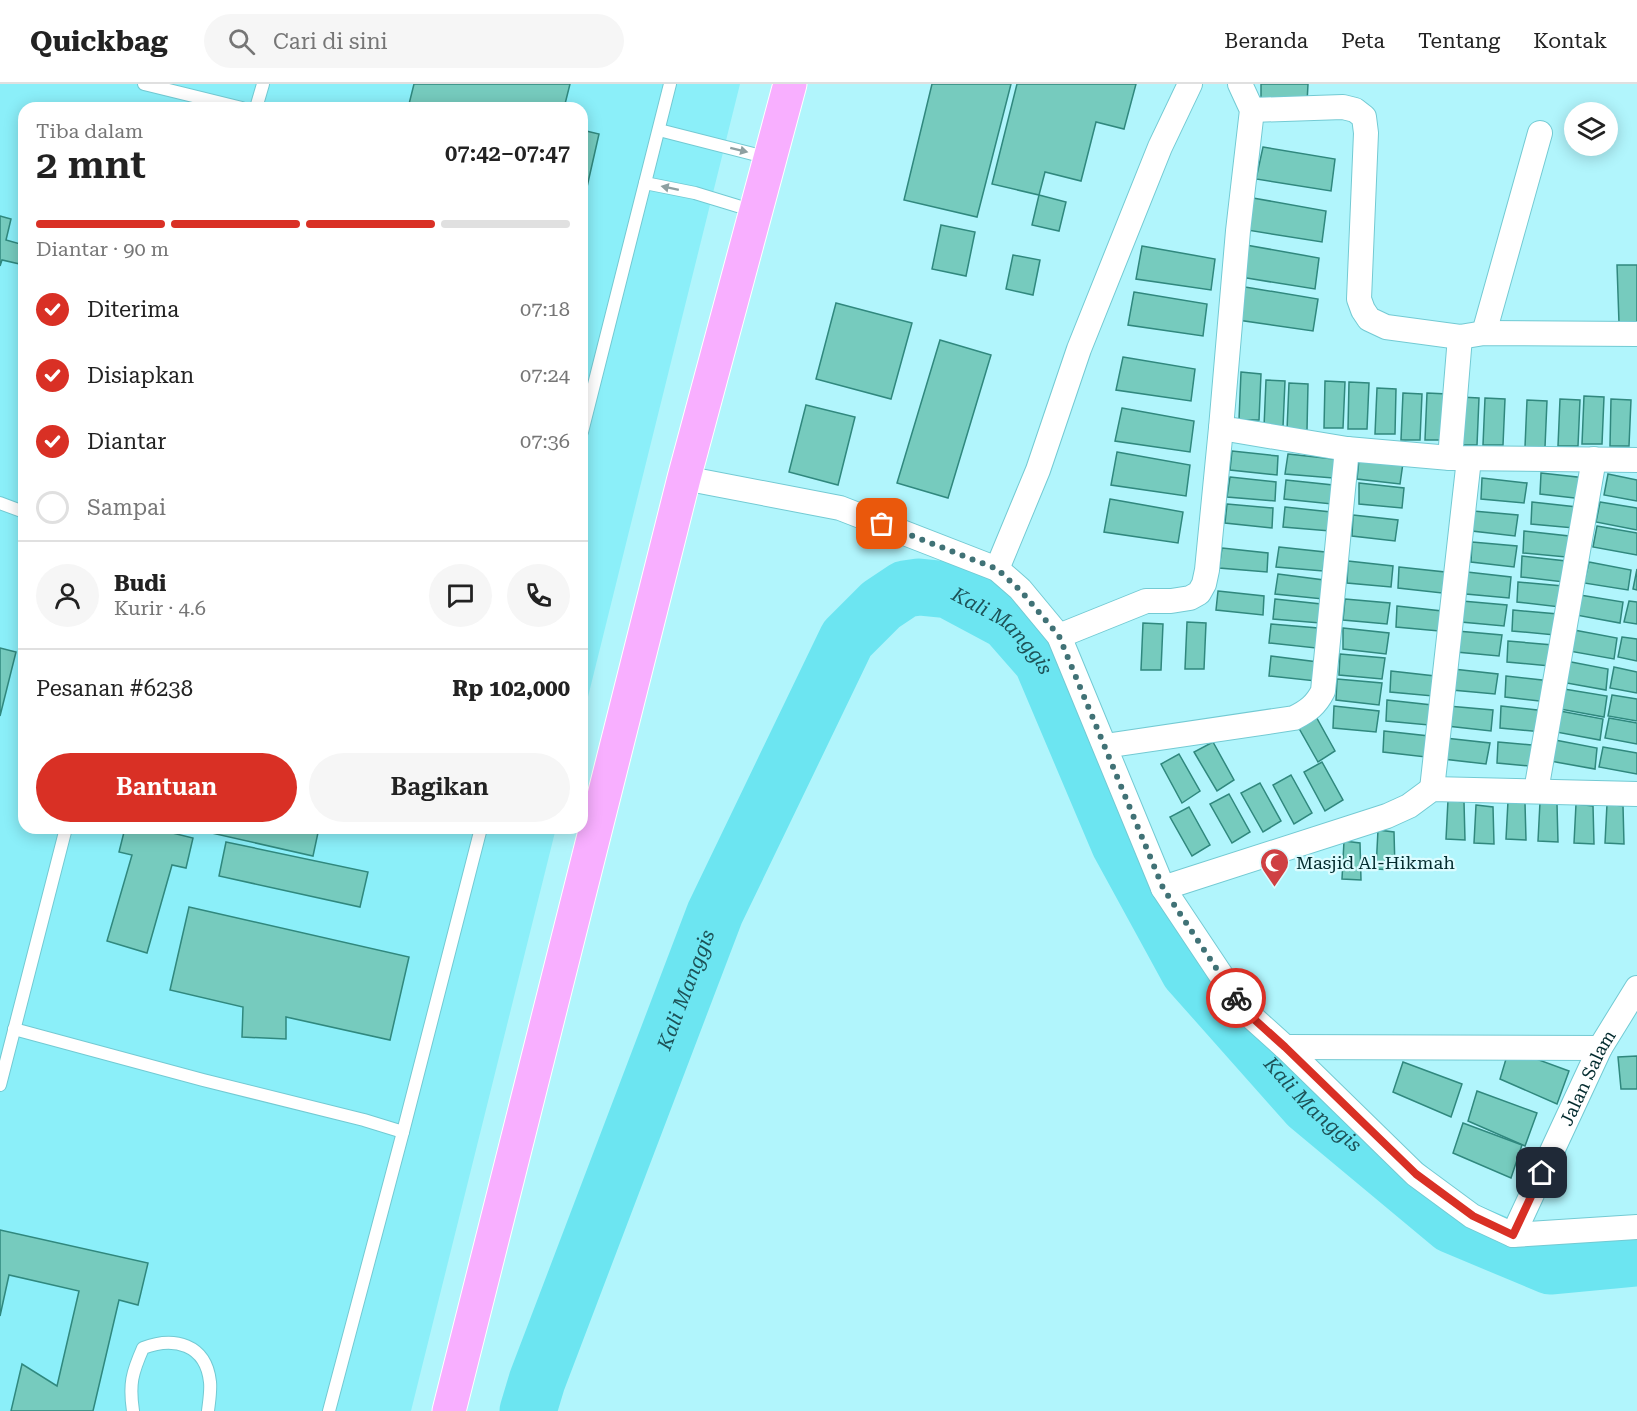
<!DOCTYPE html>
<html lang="id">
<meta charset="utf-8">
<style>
body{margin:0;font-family:"Roboto Serif",serif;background:#f6f6f6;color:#222;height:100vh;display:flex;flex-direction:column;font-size:22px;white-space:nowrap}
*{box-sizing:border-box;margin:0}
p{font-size:20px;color:#767676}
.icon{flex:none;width:33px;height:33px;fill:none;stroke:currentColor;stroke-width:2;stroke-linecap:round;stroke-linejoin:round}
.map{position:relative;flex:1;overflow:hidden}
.sheet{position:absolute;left:18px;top:18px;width:570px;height:732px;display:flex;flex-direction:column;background:#fff;border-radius:18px;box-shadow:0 3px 15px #0003}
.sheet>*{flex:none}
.controls{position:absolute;left:1564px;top:18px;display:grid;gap:12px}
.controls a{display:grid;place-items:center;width:54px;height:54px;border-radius:50%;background:#fff;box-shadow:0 3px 15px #0003;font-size:30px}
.pin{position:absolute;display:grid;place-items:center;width:51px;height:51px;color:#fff;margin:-26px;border-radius:12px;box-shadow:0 3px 9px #0006}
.courier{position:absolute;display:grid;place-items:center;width:60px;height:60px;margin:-30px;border:4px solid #d93025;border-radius:50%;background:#fff;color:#222;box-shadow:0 2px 8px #0007}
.summary em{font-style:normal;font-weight:600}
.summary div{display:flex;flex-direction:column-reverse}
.summary{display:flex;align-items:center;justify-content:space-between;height:102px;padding:0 18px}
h1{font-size:39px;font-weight:600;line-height:45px}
.bar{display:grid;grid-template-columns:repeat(4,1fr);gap:9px 6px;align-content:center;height:72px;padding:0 18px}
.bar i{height:8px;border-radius:4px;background:#e0e0e0}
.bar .active{background:#d93025}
.bar p{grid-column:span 4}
.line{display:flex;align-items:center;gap:15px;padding:0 18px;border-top:2px solid #e0e0e0}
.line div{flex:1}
.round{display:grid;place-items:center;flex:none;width:63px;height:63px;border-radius:32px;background:#f6f6f6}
ol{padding:0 18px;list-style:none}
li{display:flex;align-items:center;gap:18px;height:66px}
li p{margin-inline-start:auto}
li .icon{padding:6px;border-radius:50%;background:#d93025;color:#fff;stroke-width:4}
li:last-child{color:#767676}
li i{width:33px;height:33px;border:3px solid #e0e0e0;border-radius:50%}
.cta{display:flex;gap:12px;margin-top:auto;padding:12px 18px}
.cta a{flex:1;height:69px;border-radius:36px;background:#d93025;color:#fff;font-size:24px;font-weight:600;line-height:69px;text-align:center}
.cta a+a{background:#f6f6f6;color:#222}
header{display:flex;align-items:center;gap:36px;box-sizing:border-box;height:84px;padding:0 30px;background:#fff;border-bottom:2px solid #e0e0e0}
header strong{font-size:28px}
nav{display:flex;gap:33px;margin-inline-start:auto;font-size:21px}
.search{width:420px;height:54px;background:#f6f6f6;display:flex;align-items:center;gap:15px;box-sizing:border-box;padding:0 21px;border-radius:33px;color:#767676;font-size:22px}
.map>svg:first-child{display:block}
.built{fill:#8beff9}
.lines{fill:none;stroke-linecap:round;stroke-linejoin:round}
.river{stroke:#6ce5f1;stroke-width:57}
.building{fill:#76cbbe;stroke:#30887e;stroke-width:1.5}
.service-casing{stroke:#73cad3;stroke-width:14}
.minor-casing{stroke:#73cad3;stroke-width:26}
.trunk-casing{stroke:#fff;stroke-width:35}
.service{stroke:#fff;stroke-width:12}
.minor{stroke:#fff;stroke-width:24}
.trunk{stroke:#f8afff;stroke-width:33}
.oneway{fill:#8ea0a1}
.done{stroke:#407276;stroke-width:6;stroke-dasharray:0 10.8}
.route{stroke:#d93025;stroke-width:8}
.labels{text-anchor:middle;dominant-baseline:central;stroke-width:4.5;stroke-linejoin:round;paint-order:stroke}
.poi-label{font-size:18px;fill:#032b2e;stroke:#dbfcff;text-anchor:start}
.street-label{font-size:18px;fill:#032b2e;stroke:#dbfcff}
.water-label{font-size:20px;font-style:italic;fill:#1d5257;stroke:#dbfcff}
</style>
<header>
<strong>Quickbag</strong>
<div class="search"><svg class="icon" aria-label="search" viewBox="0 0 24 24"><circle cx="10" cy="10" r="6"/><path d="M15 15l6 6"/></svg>Cari di sini</div>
<nav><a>Beranda</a><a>Peta</a><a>Tentang</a><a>Kontak</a></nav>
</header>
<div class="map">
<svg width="1637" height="1327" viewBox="0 0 1637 1327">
<rect width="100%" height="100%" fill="#b1f5fc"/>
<polygon class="built" points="0,0 740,0 582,637 582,24 24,24 24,744 556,744 411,1327 0,1327"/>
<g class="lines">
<path class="river" id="s1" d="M528,1327L537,1297L715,829L847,555L881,521L905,505L919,503L949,506L1007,537L1042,577L1119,759L1189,887L1308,1021L1452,1141L1550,1182L1637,1174"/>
</g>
<g class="building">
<polygon points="414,0 570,0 564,24 408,24"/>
<polygon points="932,0 1011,0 977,133 904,116"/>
<polygon points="1017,0 1136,0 1124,45 1096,38 1081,97 1045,88 1039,111 992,100"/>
<polygon points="1261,0 1308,0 1307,19 1261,18"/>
<polygon points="582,46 599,50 582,125"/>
<polygon points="1263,63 1335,75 1331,107 1256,95"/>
<polygon points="1039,111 1066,118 1059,147 1032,141"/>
<polygon points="1253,114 1326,127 1322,158 1247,146"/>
<polygon points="0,132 11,135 6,156 24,161 24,181 2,176 0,182"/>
<polygon points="941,141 975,148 966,192 932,185"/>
<polygon points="1246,161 1319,174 1315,205 1240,193"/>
<polygon points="1142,162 1215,175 1211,206 1136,195"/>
<polygon points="1013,171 1040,176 1033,211 1006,205"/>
<polygon points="1617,181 1637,181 1637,240 1619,239"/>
<polygon points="1245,203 1318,215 1313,247 1238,236"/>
<polygon points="1134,208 1207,220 1203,252 1128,241"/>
<polygon points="836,219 912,239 891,315 816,295"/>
<polygon points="940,256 991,271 948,414 897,399"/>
<polygon points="1123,273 1195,285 1191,317 1116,306"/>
<polygon points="1241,288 1261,290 1259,336 1239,336"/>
<polygon points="1266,296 1285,297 1283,343 1264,343"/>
<polygon points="1325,297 1345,298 1343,344 1324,344"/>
<polygon points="1349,298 1369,299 1367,345 1348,345"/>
<polygon points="1289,299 1308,300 1307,346 1287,346"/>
<polygon points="1377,304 1396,305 1395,350 1375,350"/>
<polygon points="1403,309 1422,310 1420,356 1401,356"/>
<polygon points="1427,309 1447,310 1445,356 1425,356"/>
<polygon points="1584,312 1604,313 1602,360 1582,360"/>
<polygon points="1460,313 1479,314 1477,361 1458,361"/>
<polygon points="1485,314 1505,315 1503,361 1483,361"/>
<polygon points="1560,315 1580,316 1578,362 1558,362"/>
<polygon points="1611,315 1631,316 1629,362 1610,362"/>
<polygon points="1527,316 1547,317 1545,363 1525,363"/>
<polygon points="806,321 855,333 838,401 789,388"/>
<polygon points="1122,324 1194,337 1190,368 1115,357"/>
<polygon points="1232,367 1278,372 1277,391 1230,386"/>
<polygon points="1117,368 1190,381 1186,412 1111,401"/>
<polygon points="1288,370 1334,375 1333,394 1285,390"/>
<polygon points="1359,375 1403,379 1400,400 1357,395"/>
<polygon points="1541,389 1586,394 1583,415 1540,410"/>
<polygon points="1608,390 1637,396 1637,417 1604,411"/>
<polygon points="1230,393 1276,398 1275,417 1227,413"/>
<polygon points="1482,394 1527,399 1524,419 1481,415"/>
<polygon points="1286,396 1333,401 1332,420 1284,415"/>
<polygon points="1359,399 1404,404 1402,424 1359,420"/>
<polygon points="1110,415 1183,428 1178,459 1104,448"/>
<polygon points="1532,418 1577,423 1574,444 1531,440"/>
<polygon points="1600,418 1637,424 1637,446 1596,438"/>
<polygon points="1227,420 1273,424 1272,444 1225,439"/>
<polygon points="1285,423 1331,428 1330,447 1283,443"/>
<polygon points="1473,427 1518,431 1515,452 1472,447"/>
<polygon points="1353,431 1398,436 1395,457 1352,452"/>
<polygon points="1597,442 1637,449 1637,471 1593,463"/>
<polygon points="1524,447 1569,452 1566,473 1523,469"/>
<polygon points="1472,458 1517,462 1514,483 1471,478"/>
<polygon points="1279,463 1325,468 1323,487 1276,483"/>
<polygon points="1222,464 1268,469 1267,488 1219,484"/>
<polygon points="1522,472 1566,477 1564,498 1521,493"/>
<polygon points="1348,477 1393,482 1391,503 1347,499"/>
<polygon points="1589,478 1631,486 1628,506 1584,499"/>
<polygon points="1399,483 1445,488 1442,509 1398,504"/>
<polygon points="1637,485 1637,506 1633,505"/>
<polygon points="1467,488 1511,493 1509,514 1466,510"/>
<polygon points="1278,490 1324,496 1323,515 1275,510"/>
<polygon points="1518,498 1563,502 1560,523 1517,518"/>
<polygon points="1218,507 1264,512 1263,531 1216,526"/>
<polygon points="1580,511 1623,518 1620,539 1576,531"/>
<polygon points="1275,515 1321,520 1320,539 1273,535"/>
<polygon points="1345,515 1390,519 1387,540 1343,536"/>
<polygon points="1462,517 1507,521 1504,542 1461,538"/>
<polygon points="1629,517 1637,518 1637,540 1624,538"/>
<polygon points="1397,522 1442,527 1439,547 1396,543"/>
<polygon points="1513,526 1558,530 1555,551 1512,547"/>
<polygon points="1187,538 1206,539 1204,585 1185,585"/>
<polygon points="1143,539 1163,540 1161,586 1141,586"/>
<polygon points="1271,540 1318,544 1316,564 1269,559"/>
<polygon points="1343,544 1389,549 1386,570 1343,565"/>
<polygon points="1574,546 1617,554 1614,575 1569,567"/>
<polygon points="1457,547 1502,551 1499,572 1456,568"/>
<polygon points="1622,553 1637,555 1637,577 1618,573"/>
<polygon points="1508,557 1553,561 1550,582 1507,578"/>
<polygon points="0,564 16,568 0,632"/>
<polygon points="1340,570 1385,574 1382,595 1339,591"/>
<polygon points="1271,572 1318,578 1316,597 1269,592"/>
<polygon points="1566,577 1608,585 1606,606 1561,598"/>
<polygon points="1614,583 1637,588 1637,609 1610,604"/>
<polygon points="1453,585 1498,590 1495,610 1452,606"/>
<polygon points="1391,587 1435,592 1433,612 1390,608"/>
<polygon points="1506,592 1551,597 1548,618 1505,613"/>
<polygon points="1337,595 1382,599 1379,621 1336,616"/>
<polygon points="1564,605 1607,612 1604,633 1560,625"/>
<polygon points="1612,611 1637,615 1637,637 1608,632"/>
<polygon points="1387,616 1432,621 1429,641 1386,637"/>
<polygon points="1334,622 1379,627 1376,648 1333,644"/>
<polygon points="1448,622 1493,626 1491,647 1447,642"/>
<polygon points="1501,622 1546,627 1543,648 1500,644"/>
<polygon points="1560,627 1603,635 1600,656 1556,648"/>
<polygon points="1314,629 1335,667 1318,678 1296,639"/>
<polygon points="1609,634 1637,639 1637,660 1605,654"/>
<polygon points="1384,647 1429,652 1426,673 1383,668"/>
<polygon points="1445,654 1490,659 1486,680 1443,675"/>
<polygon points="1555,656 1597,664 1595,685 1550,677"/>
<polygon points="1213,658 1234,696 1217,707 1194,668"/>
<polygon points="1498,658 1542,662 1540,683 1497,679"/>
<polygon points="1603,663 1637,669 1637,690 1599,683"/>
<polygon points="1179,670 1200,707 1182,719 1161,680"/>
<polygon points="1322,678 1343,716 1325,727 1304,688"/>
<polygon points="1291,691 1312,729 1294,740 1273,701"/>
<polygon points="1260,699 1281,737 1263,748 1241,709"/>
<polygon points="1229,710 1250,748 1232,759 1210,720"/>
<polygon points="1448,716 1464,718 1465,756 1446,755"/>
<polygon points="1508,717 1525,719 1526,756 1506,755"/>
<polygon points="1540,718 1557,720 1558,758 1538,757"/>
<polygon points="1576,720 1593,722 1594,760 1574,759"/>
<polygon points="1607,720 1623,722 1624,760 1605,759"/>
<polygon points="1476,721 1493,723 1494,760 1474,759"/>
<polygon points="1189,723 1210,761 1192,772 1170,733"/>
<polygon points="125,744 152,744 193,754 186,784 172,781 147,869 107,857 132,771 119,768"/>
<polygon points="208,744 319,744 313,772 207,748"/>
<polygon points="1378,746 1394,748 1395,786 1376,785"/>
<polygon points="1344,757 1360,759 1361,796 1342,795"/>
<polygon points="226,758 368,788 360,823 219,792"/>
<polygon points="189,823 409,873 390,956 286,933 286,955 242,953 243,923 170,906"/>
<polygon points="1509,965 1569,987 1557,1020 1500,995"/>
<polygon points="1637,972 1637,1005 1621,1005 1618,973"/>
<polygon points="1403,978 1462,1000 1451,1033 1393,1008"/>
<polygon points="1477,1007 1537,1029 1525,1062 1468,1037"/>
<polygon points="1463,1039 1522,1061 1511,1094 1453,1069"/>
<polygon points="0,1146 148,1179 138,1221 119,1216 93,1327 11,1327 22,1280 57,1302 79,1207 9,1191 0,1232"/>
</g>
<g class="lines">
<defs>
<g id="service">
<polyline points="144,0 242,24"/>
<polyline points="256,24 263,0"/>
<polyline points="659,46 769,74"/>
<polyline points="645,99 695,109 754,127"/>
<polyline points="582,348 670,0"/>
<polyline points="0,419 24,428"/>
<polyline points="14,945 203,996 364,1036 403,1048 481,744"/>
<polyline points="0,1001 66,744"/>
<path d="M133,1327C129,1300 132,1289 143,1264C174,1252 206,1260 210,1298C211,1307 209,1318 208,1327"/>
<polyline points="329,1327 403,1048"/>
</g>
<g id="minor">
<polyline points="1240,0 1252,26 1238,147 1221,344 1347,365 1450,374 1637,376"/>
<polyline points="1252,26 1343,23 1355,26 1364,33 1366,49 1359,215 1363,226 1369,235 1386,243 1460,253 1484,249 1637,250"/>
<polyline points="1484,249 1540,49"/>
<polyline points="1450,374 1460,253"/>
<polyline points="684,394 840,424 997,485 1020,505 1059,552 1163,804 1245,927 1285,963 1415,1090 1472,1132 1513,1151 1637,1143"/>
<polyline points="997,485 1038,386 1079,265 1160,63 1190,0"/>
<polyline points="1059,552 1146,517 1171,517 1190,514 1199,509 1204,500 1207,486 1221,344"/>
<path d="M1105,662L1294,634C1308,627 1316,621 1323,607L1347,365"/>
<polyline points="1432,705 1469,375"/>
<polyline points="1536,707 1594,375"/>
<polyline points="1163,804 1387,732 1409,722 1432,705 1637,710"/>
<polyline points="1285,963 1600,964"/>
<path id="s2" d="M1513,1151L1600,964L1637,904"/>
</g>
<polyline id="trunk" points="449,1327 684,394 790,0"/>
</defs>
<use href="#service" class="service-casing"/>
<use href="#minor" class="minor-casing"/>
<use href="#trunk" class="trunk-casing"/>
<use href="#service" class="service"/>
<use href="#minor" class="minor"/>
<use href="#trunk" class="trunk"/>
</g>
<defs><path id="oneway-solid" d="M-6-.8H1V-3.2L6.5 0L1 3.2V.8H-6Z" transform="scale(1.5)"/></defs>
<g class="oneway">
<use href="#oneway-solid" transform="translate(739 66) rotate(14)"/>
<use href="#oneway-solid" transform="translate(670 104) rotate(-168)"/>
</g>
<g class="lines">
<polyline class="done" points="882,440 997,485 1020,506 1059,552 1163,804 1236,914"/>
<polyline class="route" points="1236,914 1245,927 1285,963 1416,1090 1473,1132 1513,1151 1542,1089"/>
</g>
<defs>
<symbol id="mosque-pin" viewBox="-11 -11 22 30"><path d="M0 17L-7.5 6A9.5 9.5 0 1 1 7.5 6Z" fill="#cf4043" stroke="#dbfcff"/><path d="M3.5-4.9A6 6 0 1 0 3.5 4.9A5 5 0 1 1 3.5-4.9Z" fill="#fff"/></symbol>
</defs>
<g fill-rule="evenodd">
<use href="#mosque-pin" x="1258" y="762" width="33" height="45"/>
</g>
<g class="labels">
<g class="poi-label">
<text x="1296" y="778">Masjid Al-Hikmah</text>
</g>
<g class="street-label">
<text stroke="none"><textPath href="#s2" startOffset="174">Jalan Salam</textPath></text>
</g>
<g class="water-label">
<text stroke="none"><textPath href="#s1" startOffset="1026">Kali Manggis</textPath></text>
<text stroke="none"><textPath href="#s1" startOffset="450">Kali Manggis</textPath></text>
<text stroke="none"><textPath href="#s1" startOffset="1602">Kali Manggis</textPath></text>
</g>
</g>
</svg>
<div class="controls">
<a><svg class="icon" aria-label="layers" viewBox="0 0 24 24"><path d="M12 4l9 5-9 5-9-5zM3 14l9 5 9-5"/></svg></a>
</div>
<div class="pin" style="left:882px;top:440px;background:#ea580c"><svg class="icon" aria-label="bag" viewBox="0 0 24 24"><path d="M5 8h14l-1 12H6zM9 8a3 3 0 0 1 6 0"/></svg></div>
<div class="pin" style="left:1542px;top:1089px;background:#1f2937"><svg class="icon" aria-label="home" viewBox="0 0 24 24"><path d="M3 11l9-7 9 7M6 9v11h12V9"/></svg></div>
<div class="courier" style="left:1236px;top:914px"><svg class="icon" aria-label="bike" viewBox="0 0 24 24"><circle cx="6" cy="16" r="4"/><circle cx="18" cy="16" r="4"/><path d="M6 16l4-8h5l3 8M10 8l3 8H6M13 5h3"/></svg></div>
<section class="sheet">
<div class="summary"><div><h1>2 mnt</h1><p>Tiba dalam</p></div><em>07:42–07:47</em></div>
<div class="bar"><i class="active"></i><i class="active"></i><i class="active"></i><i></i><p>Diantar · 90 m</p></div>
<ol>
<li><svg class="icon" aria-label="check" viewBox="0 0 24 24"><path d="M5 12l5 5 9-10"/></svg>Diterima<p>07:18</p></li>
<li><svg class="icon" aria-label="check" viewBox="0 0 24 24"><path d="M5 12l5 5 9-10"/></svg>Disiapkan<p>07:24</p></li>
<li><svg class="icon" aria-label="check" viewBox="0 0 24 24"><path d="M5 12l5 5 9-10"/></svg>Diantar<p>07:36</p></li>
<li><i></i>Sampai</li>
</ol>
<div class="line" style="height:108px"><a class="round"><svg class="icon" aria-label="person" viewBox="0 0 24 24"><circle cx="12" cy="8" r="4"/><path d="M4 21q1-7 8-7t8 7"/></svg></a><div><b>Budi</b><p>Kurir · 4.6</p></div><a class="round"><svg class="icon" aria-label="chat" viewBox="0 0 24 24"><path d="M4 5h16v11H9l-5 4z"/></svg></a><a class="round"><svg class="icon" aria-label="phone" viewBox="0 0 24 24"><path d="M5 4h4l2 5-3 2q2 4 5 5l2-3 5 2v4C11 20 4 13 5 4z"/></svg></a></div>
<div class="line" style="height:78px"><div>Pesanan #6238</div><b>Rp 102,000</b></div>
<div class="cta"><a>Bantuan</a><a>Bagikan</a></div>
</section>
</div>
